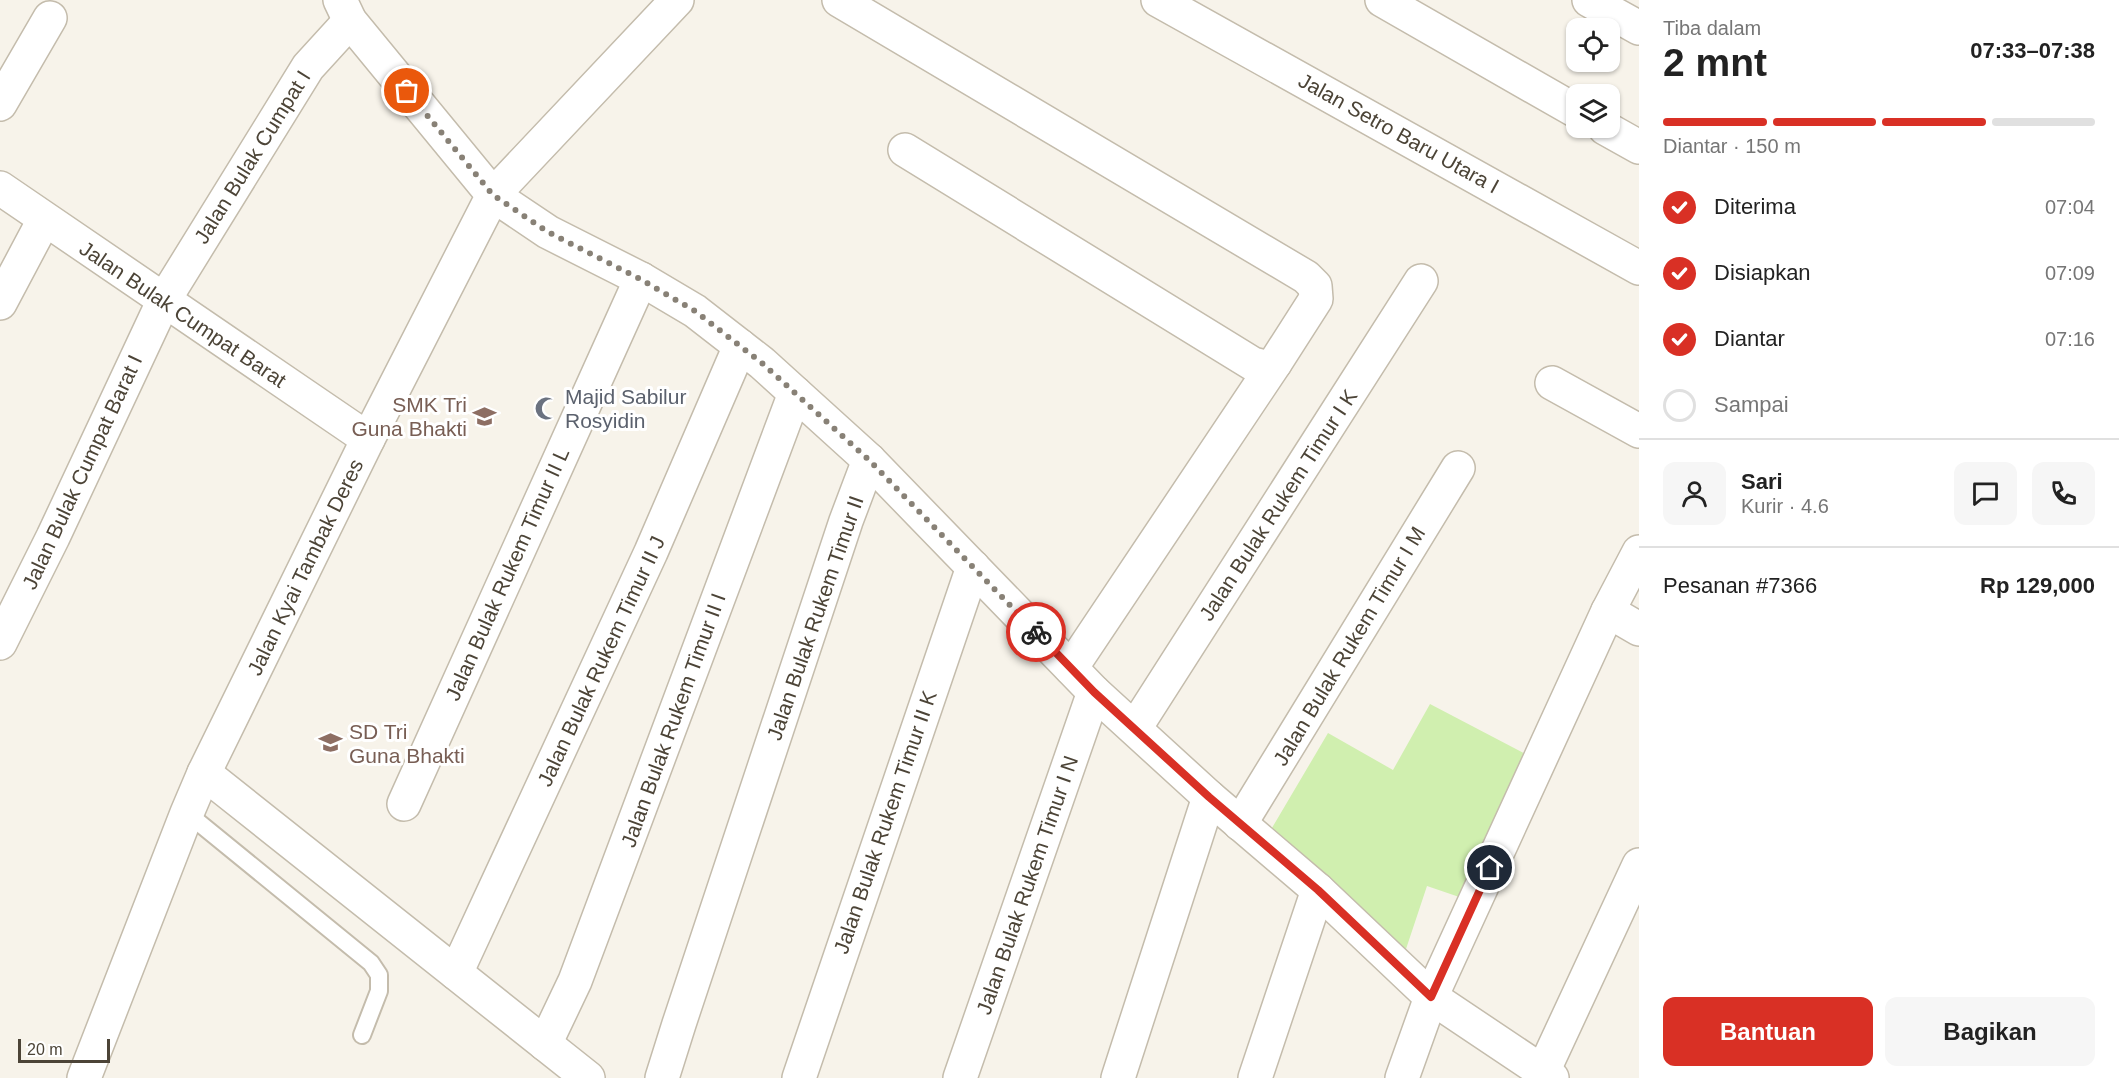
<!DOCTYPE html>
<html lang="id">
<meta charset="utf-8">
<style>
body{margin:0;font-family:Helvetica,sans-serif;background:#f6f6f6;color:#222;height:100vh;display:flex;flex-direction:column;font-size:22px;white-space:nowrap}
*{box-sizing:border-box;margin:0}
p{font-size:20px;color:#767676}
.icon{flex:none;width:33px;height:33px;fill:none;stroke:currentColor;stroke-width:2;stroke-linecap:round;stroke-linejoin:round}
.map{position:relative;flex:1;overflow:hidden}
.sheet{display:flex;flex-direction:column;background:#fff;width:480px}
.sheet>*{flex:none}
.fabs{position:absolute;left:1566px;top:18px;display:grid;gap:12px}
.fabs a{display:grid;place-items:center;width:54px;height:54px;border-radius:12px;background:#fff;box-shadow:0 2px 4px #0004;font-size:30px}
.scale{position:absolute;left:18px;bottom:15px;width:92px;box-sizing:border-box;padding-left:6px;border:3px solid #4c4437;border-top:0;font-size:16px;line-height:21px;white-space:nowrap;color:#4c4437;-webkit-text-stroke:4px #fff;paint-order:stroke}
.pin{position:absolute;display:grid;place-items:center;width:51px;height:51px;color:#fff;margin:-26px;border:3px solid #fff;border-radius:50%;box-shadow:0 2px 6px #0007}
.courier{position:absolute;display:grid;place-items:center;width:60px;height:60px;margin:-30px;border:4px solid #d93025;border-radius:50%;background:#fff;color:#222;box-shadow:0 2px 8px #0007}
.headline em{font-style:normal;font-weight:600}
.headline div{display:flex;flex-direction:column-reverse}
.headline{display:flex;align-items:center;justify-content:space-between;height:102px;padding:0 24px}
h1{font-size:39px;font-weight:600;line-height:45px}
.bar{display:grid;grid-template-columns:repeat(4,1fr);gap:9px 6px;align-content:center;height:72px;padding:0 24px}
.bar i{height:8px;border-radius:4px;background:#e0e0e0}
.bar .selected{background:#d93025}
.bar p{grid-column:span 4}
.line{display:flex;align-items:center;gap:15px;padding:0 24px;border-top:2px solid #e0e0e0}
.line div{flex:1}
.round{display:grid;place-items:center;flex:none;width:63px;height:63px;border-radius:12px;background:#f6f6f6}
ol{padding:0 24px;list-style:none}
li{display:flex;align-items:center;gap:18px;height:66px}
li p{margin-inline-start:auto}
li .icon{padding:6px;border-radius:50%;background:#d93025;color:#fff;stroke-width:4}
li:last-child{color:#767676}
li i{width:33px;height:33px;border:3px solid #e0e0e0;border-radius:50%}
.primary-button{display:flex;gap:12px;margin-top:auto;padding:12px 24px}
.primary-button a{flex:1;height:69px;border-radius:12px;background:#d93025;color:#fff;font-size:24px;font-weight:600;line-height:69px;text-align:center}
.primary-button a+a{background:#f6f6f6;color:#222}
main{display:flex;flex:1;min-height:0}
.map>svg:first-child{display:block}
.green{fill:#d0efaf}
.lines{fill:none;stroke-linecap:round;stroke-linejoin:round}
.lane-casing{stroke:#c4bcac;stroke-width:20}
.street-casing{stroke:#c4bcac;stroke-width:36}
.lane{stroke:#fff;stroke-width:16}
.street{stroke:#fff;stroke-width:33}
.done{stroke:#888176;stroke-width:6;stroke-dasharray:0 10.8}
.route{stroke:#d93025;stroke-width:8}
.labels{text-anchor:middle;dominant-baseline:central;stroke-width:6;stroke-linejoin:round;paint-order:stroke}
.street-label{font-size:21px;fill:#4c4437;stroke:#fff}
.worship-label{font-size:21px;fill:#5b616d;stroke:#fff;text-anchor:start}
.education-label{font-size:21px;fill:#785e54;stroke:#fff;text-anchor:end}
</style>
<main>
<div class="map">
<svg width="1639" height="1078" viewBox="0 0 1639 1078">
<rect width="100%" height="100%" fill="#f7f3ea"/>
<polygon class="green" points="1430,704 1533,758 1468,900 1427,886 1404,955 1269,833 1328,733 1393,770"/>
<g class="lines">
<defs>
<polyline id="lane" points="187,813 371,963 379,975 379,991 362,1035"/>
<g id="street">
<polyline points="677,0 493,195 548,232 641,279 695,311 762,363 869,460 1094,692 1209,797 1318,890 1431,997 1552,1078"/>
<polyline points="839,0 1306,277 1315,286 1316,299 1275,363 1265,367 1253,364 905,150"/>
<polyline points="1158,0 1639,268"/>
<polyline points="1382,0 1576,111"/>
<polyline points="1589,0 1639,28"/>
<polyline points="0,104 50,18"/>
<polyline points="1605,128 1639,147"/>
<polyline points="0,188 368,439"/>
<polyline points="0,303 44,220"/>
<polyline points="1552,383 1639,431"/>
<polyline points="1608,611 1639,629"/>
<polyline points="0,643 53,537 164,300 308,67 350,21"/>
<polyline points="1071,668 1275,363"/>
<polyline points="1135,728 1421,281"/>
<polyline points="204,773 588,1078"/>
<polyline points="404,804 641,279"/>
<polyline points="1240,824 1458,468"/>
<polyline points="456,973 651,552 740,346"/>
<polyline points="545,1044 575,981 795,393"/>
<polyline points="84,1078 187,813 204,773 368,439 493,195 350,21 340,0"/>
<polyline points="662,1078 679,1024 846,521 869,460"/>
<polyline points="799,1078 973,567"/>
<polyline points="960,1078 1094,692"/>
<polyline points="1118,1078 1209,797"/>
<polyline points="1255,1078 1318,890"/>
<polyline points="1402,1078 1431,997 1608,611 1639,552"/>
<polyline points="1540,1078 1639,865"/>
</g>
</defs>
<use href="#lane" class="lane-casing"/>
<use href="#street" class="street-casing"/>
<use href="#lane" class="lane"/>
<use href="#street" class="street"/>
</g>
<g class="lines">
<polyline class="done" points="407,91 493,195 548,232 640,279 695,311 762,363 869,460 1036,632"/>
<polyline class="route" points="1036,632 1094,692 1209,797 1318,890 1431,997 1490,868"/>
</g>
<defs>
<symbol id="mosque-bare" viewBox="-9 -9 18 18"><path d="M3.5-4.9A6 6 0 1 0 3.5 4.9A5 5 0 1 1 3.5-4.9Z" fill="#6b7280" stroke="#fff" stroke-width="2.5" paint-order="stroke"/></symbol>
<symbol id="school-bare" viewBox="-9 -9 18 18"><path d="M0-5L7-2L0 1L-7-2ZM-4 1L0 2.5L4 1V4Q0 6-4 4Z" fill="#8d6e63" stroke="#fff" stroke-width="2.5" paint-order="stroke"/></symbol>
</defs>
<g fill-rule="evenodd">
<use href="#mosque-bare" x="530" y="392" width="33" height="33"/>
<use href="#school-bare" x="468" y="400" width="33" height="33"/>
<use href="#school-bare" x="314" y="726" width="33" height="33"/>
</g>
<g class="labels">
<g class="street-label">
<text transform="translate(1399 133) rotate(29)">Jalan Setro Baru Utara I</text>
<text transform="translate(252 157) rotate(-58)">Jalan Bulak Cumpat I</text>
<text transform="translate(183 314) rotate(34)">Jalan Bulak Cumpat Barat</text>
<text transform="translate(82 472) rotate(-65)">Jalan Bulak Cumpat Barat I</text>
<text transform="translate(1278 505) rotate(-57)">Jalan Bulak Rukem Timur I K</text>
<text transform="translate(305 567) rotate(-64)">Jalan Kyai Tambak Deres</text>
<text transform="translate(507 574) rotate(-66)">Jalan Bulak Rukem Timur II L</text>
<text transform="translate(815 618) rotate(-71)">Jalan Bulak Rukem Timur II</text>
<text transform="translate(1349 646) rotate(-59)">Jalan Bulak Rukem Timur I M</text>
<text transform="translate(601 661) rotate(-65)">Jalan Bulak Rukem Timur II J</text>
<text transform="translate(673 720) rotate(-70)">Jalan Bulak Rukem Timur II I</text>
<text transform="translate(885 822) rotate(-71)">Jalan Bulak Rukem Timur II K</text>
<text transform="translate(1027 885) rotate(-71)">Jalan Bulak Rukem Timur I N</text>
</g>
<g class="worship-label">
<text x="565" y="396">Majid Sabilur<tspan x="565" dy="24">Rosyidin</tspan></text>
</g>
<g class="education-label">
<text x="467" y="404">SMK Tri<tspan x="467" dy="24">Guna Bhakti</tspan></text>
<text x="349" y="731" text-anchor="start">SD Tri<tspan x="349" dy="24">Guna Bhakti</tspan></text>
</g>
</g>
</svg>
<div class="fabs">
<a><svg class="icon" aria-label="locate" viewBox="0 0 24 24"><circle cx="12" cy="12" r="6"/><path d="M12 2v4M12 18v4M2 12h4M18 12h4"/></svg></a>
<a><svg class="icon" aria-label="layers" viewBox="0 0 24 24"><path d="M12 4l9 5-9 5-9-5zM3 14l9 5 9-5"/></svg></a>
</div>
<div class="scale">20 m</div>
<div class="pin" style="left:407px;top:91px;background:#ea580c"><svg class="icon" aria-label="bag" viewBox="0 0 24 24"><path d="M5 8h14l-1 12H6zM9 8a3 3 0 0 1 6 0"/></svg></div>
<div class="pin" style="left:1490px;top:868px;background:#1f2937"><svg class="icon" aria-label="home" viewBox="0 0 24 24"><path d="M3 11l9-7 9 7M6 9v11h12V9"/></svg></div>
<div class="courier" style="left:1036px;top:632px"><svg class="icon" aria-label="bike" viewBox="0 0 24 24"><circle cx="6" cy="16" r="4"/><circle cx="18" cy="16" r="4"/><path d="M6 16l4-8h5l3 8M10 8l3 8H6M13 5h3"/></svg></div>
</div>
<section class="sheet">
<div class="headline"><div><h1>2 mnt</h1><p>Tiba dalam</p></div><em>07:33–07:38</em></div>
<div class="bar"><i class="selected"></i><i class="selected"></i><i class="selected"></i><i></i><p>Diantar · 150 m</p></div>
<ol>
<li><svg class="icon" aria-label="check" viewBox="0 0 24 24"><path d="M5 12l5 5 9-10"/></svg>Diterima<p>07:04</p></li>
<li><svg class="icon" aria-label="check" viewBox="0 0 24 24"><path d="M5 12l5 5 9-10"/></svg>Disiapkan<p>07:09</p></li>
<li><svg class="icon" aria-label="check" viewBox="0 0 24 24"><path d="M5 12l5 5 9-10"/></svg>Diantar<p>07:16</p></li>
<li><i></i>Sampai</li>
</ol>
<div class="line" style="height:108px"><a class="round"><svg class="icon" aria-label="person" viewBox="0 0 24 24"><circle cx="12" cy="8" r="4"/><path d="M4 21q1-7 8-7t8 7"/></svg></a><div><b>Sari</b><p>Kurir · 4.6</p></div><a class="round"><svg class="icon" aria-label="chat" viewBox="0 0 24 24"><path d="M4 5h16v11H9l-5 4z"/></svg></a><a class="round"><svg class="icon" aria-label="phone" viewBox="0 0 24 24"><path d="M5 4h4l2 5-3 2q2 4 5 5l2-3 5 2v4C11 20 4 13 5 4z"/></svg></a></div>
<div class="line" style="height:78px"><div>Pesanan #7366</div><b>Rp 129,000</b></div>
<div class="primary-button"><a>Bantuan</a><a>Bagikan</a></div>
</section>
</main>
